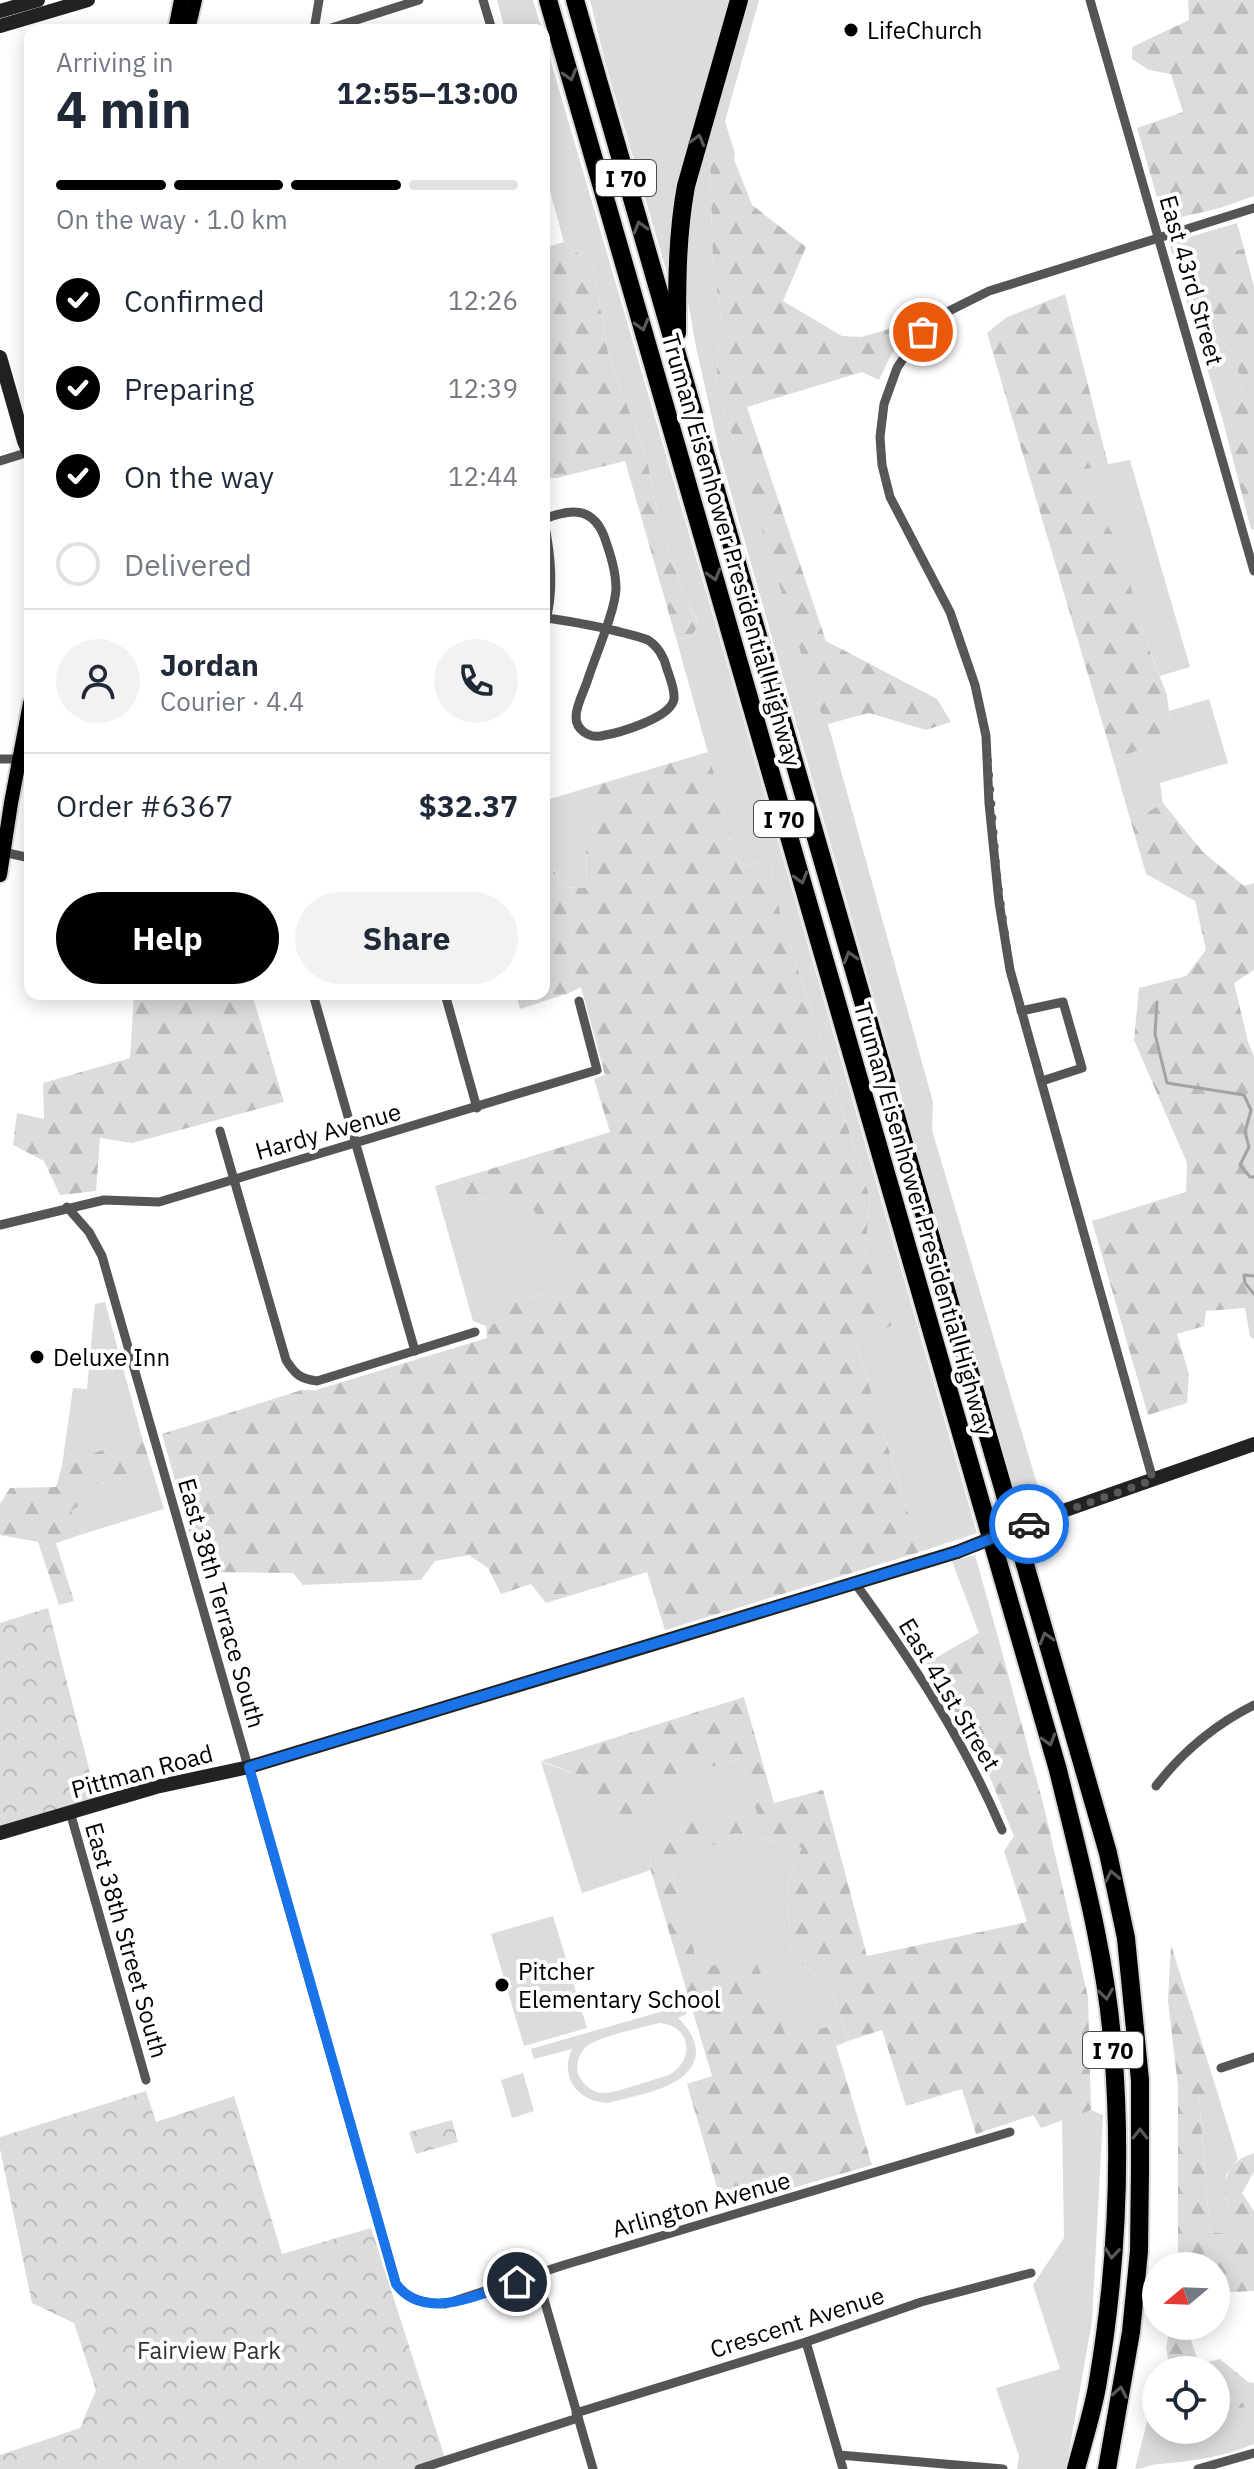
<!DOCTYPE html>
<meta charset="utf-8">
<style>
body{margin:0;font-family:"IBM Plex Sans",sans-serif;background:#f2f2f3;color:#1f2937;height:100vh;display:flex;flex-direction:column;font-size:30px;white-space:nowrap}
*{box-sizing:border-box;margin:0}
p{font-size:26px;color:#747a83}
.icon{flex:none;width:44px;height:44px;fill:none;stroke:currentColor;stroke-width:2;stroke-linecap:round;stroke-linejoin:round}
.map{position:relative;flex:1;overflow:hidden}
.sheet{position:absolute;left:24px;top:24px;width:526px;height:976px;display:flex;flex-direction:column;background:#fff;border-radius:16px;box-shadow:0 4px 20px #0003}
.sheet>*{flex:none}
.needle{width:52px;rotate:251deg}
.buttons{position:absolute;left:1142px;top:2252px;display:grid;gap:16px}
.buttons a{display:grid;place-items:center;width:88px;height:88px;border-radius:50%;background:#fff;box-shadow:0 4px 20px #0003;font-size:40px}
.pin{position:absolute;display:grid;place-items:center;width:68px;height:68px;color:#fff;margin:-34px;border:4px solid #fff;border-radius:50%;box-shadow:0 2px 8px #0007}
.courier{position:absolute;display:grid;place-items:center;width:80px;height:80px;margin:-40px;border:6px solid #1a73e8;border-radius:50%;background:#fff;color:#222;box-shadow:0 2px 10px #0007}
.summary em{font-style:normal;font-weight:800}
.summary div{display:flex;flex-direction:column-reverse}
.summary{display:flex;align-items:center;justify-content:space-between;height:136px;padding:0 32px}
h1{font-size:52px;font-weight:800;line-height:60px}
.bar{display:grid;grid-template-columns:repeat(4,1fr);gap:12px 8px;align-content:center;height:96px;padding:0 32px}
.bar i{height:10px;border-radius:6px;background:#e0e1e3}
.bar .selected{background:#000}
.bar p{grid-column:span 4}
.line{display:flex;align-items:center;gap:20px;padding:0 32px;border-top:2px solid #e0e1e3}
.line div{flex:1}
.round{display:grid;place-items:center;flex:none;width:84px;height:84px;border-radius:42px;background:#f2f2f3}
ol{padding:0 32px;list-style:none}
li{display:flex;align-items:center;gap:24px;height:88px}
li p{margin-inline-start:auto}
li .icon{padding:8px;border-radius:50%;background:#000;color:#fff;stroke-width:4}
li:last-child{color:#747a83}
li i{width:44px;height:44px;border:4px solid #e0e1e3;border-radius:50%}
.button{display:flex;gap:16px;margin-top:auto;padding:16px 32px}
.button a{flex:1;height:92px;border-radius:48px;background:#000;color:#fff;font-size:32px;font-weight:800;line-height:92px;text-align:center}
.button a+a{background:#f2f2f3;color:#1f2937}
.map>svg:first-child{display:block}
.green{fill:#dcdcdc;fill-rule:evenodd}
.forest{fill:url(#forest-firs)}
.park{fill:url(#park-crowns)}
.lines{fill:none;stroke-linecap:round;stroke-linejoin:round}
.stream{stroke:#a3a3a3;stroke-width:3}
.primary-casing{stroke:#dbdbdb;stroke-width:18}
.highway-casing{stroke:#dbdbdb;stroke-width:22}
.street{stroke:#555;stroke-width:9}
.secondary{stroke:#222;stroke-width:14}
.primary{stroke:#000;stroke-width:14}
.highway{stroke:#000;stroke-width:18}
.secondary-bridge{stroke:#222;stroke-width:14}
.oneway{stroke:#595959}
.done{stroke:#595959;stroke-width:8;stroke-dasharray:0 14.4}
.route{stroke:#1a73e8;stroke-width:10}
.poi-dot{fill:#000;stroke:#fff;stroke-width:3}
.labels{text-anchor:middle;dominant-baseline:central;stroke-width:8;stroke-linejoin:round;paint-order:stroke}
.shield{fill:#fff;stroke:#4c4c4c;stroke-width:2}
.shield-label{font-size:22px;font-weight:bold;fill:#000}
.poi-label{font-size:24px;fill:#000;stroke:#fff;text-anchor:start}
.street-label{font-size:24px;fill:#000;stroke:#fff}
.park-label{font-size:24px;fill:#333;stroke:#fff}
</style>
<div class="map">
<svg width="1254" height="2469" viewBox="0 0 1254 2469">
<defs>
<pattern id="forest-firs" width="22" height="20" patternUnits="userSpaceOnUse" patternTransform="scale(2)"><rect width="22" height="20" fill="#dcdcdc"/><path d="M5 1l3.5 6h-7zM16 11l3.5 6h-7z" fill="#bbb"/></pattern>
<pattern id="park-crowns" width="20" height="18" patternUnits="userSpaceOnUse" patternTransform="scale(2)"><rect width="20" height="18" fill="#dcdcdc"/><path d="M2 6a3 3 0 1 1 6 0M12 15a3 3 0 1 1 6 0" fill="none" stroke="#bbb"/></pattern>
</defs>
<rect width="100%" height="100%" fill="#fff"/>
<g class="green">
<polygon points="497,0 533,0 542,30 505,30"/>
<polygon points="590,0 730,0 669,280 605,62"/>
<polygon points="744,0 759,0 725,121 735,154 734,159 710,159 713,269 721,311 716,385 818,706 828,724 933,1102 932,1130 1043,1504 1020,1514 720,454 696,347 687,296 689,216 704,151"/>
<polygon points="544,38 733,684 977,1533 920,1552 857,1345 896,1323 865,1257 870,1198 780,912 769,858 740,868 676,638 689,639 699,624 682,590 658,515 646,455 609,358 593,266 564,242 544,169"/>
<polygon points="1237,223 1244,249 1222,252 1215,336 1235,355 1242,391 1223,421 1170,247 1176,241"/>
<polygon points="1130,460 1190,667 1160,676 1141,628 1070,471"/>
<polygon points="1209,699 1228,763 1160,783 1163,803 1131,822 1113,759 1171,739 1169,711"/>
<polygon points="583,789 605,808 586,843 587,888 563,887 554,868 544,872 544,801"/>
<polygon points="458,1179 469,1201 500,1197 534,1208 551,1247 571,1271 553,1292 514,1302 505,1321 486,1326 473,1321 435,1186"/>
<polygon points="105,1302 141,1434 62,1466 73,1388 87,1389 95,1304"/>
<polygon points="151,1466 164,1509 83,1534 71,1511 85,1502 95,1485"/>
<polygon points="975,1555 998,1637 979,1633 952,1561"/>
<polygon points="740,1759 759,1817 720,1817 695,1811 679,1833 650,1846 651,1870 582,1893 541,1762 581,1776 609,1808 653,1815 656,1781"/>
<polygon points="736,1833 802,1848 787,1884 791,1954 831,1989 848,2041 836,2046 830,2026 787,2040 699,1970 671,1867"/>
<polygon points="553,1916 587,2028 524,2046 491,1934"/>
<path d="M684,2005L687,2014L678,2018C687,2026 695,2038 696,2051C696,2088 635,2095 608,2103C578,2102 559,2077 572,2049L534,2059L531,2049ZM659,2023C691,2025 696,2060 669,2075C653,2079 618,2093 602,2093C590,2092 578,2080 577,2068C577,2060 581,2051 587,2046C600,2036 642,2028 659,2023Z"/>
<polygon points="523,2073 534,2111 512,2118 501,2080"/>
<polygon points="1216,2088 1238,2159 1226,2175 1227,2203 1236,2235 1210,2232 1199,2096"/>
<polygon points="1091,2110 1103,2115 1092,2321 1066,2469 1017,2469 1019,2456 996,2388 1060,2369 1033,2285 1064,2238 1062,2120"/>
<path d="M1156,2387V2430H1216V2414L1254,2405V2444C1223,2457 1193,2461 1160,2464C1151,2464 1144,2469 1135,2469Z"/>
</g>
<g class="forest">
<polygon points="1188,0 1254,0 1254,196 1220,208 1177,218 1161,211 1137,128 1183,112 1171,74 1149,70 1132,59 1132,47 1189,20"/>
<polygon points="710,158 734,159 752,205 806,247 783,301 842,336 861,337 899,326 907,331 891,355 879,380 862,372 747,407 826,641 937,699 951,722 926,730 869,713 828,724 818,707 716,385 721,311 713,269"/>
<polygon points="564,242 593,266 609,358 646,455 658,515 682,590 699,625 689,639 676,638 625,461 557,478 544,478 544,248"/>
<polygon points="1244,249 1254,286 1254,530 1251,529 1223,421 1242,391 1235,355 1215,336 1211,282 1222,252"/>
<polygon points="1065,294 1108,464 1071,472 1121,546 1141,628 1167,695 1172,739 1113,759 987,333 1007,317"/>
<polygon points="708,752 740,868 769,858 780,912 870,1198 865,1257 896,1323 857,1345 920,1552 665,1630 647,1572 546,1603 531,1584 501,1594 488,1568 469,1555 435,1561 421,1580 303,1585 293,1573 201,1572 162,1434 302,1390 316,1390 487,1338 486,1326 505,1320 514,1302 553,1292 571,1271 551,1247 533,1208 500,1197 469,1201 458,1179 610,1132 594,1079 605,1075 581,987 569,993 520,1009 516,994 544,994 544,872 553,868 563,887 587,888 586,843 605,808 583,789"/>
<polygon points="1163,803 1203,852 1244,886 1254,883 1254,970 1234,983 1248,1042 1254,1056 1254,1340 1250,1336 1245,1308 1206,1311 1204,1326 1177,1334 1189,1374 1187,1403 1148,1415 1092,1221 1186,1192 1187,1163 1134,1040 1139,988 1186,976 1206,950 1195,901 1146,874 1131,822"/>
<polygon points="134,994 252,994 284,1102 132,1143 100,1138 96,1191 60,1195 44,1161 13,1145 17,1113 44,1119 43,1083 130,1058"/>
<polygon points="141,1434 151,1466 95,1485 85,1502 71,1511 83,1534 56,1543 74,1601 59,1605 38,1542 0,1535 0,1504 10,1488 56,1487 62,1466"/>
<polygon points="979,1633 998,1637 1044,1807 1088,1997 1091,2110 1041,2128 1033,2115 976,2134 962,2089 906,2106 882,2030 848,2041 831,1989 791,1954 787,1884 802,1848 736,1833 671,1867 699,1969 754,1956 787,2039 830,2026 872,2165 723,2208 687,2084 712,2076 651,1871 650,1846 679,1833 695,1810 720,1817 758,1816 740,1759 657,1781 653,1815 639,1824 609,1808 581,1776 541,1761 744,1697 774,1803 823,1790 867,1956 1027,1922 1004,1851 1014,1836 980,1753 925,1664"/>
<path d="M1171,1945L1216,2088L1199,2097L1210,2232L1236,2235C1227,2202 1211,2167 1254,2153V2172L1242,2193L1254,2211V2291L1230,2292L1216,2297V2266H1178V2086L1168,2001Z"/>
<polygon points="1170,2326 1192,2326 1191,2340 1199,2364 1220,2359 1248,2382 1254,2383 1254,2405 1216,2414 1216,2370 1171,2370 1166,2349"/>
</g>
<g class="park">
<polygon points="48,1608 98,1804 0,1828 0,1623"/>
<polygon points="146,2091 156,2122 234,2096 282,2254 371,2228 446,2461 419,2469 0,2469 0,2455 80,2428 96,2390 74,2323 32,2303 0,2149 0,2137"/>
<polygon points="452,2120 458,2142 416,2154 409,2132"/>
</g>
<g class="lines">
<g class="stream">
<polyline points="1157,1002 1155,1034 1167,1083 1244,1095 1251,1110 1245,1132 1249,1147 1240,1165 1250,1177 1254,1177"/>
<polyline points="1254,1276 1244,1275 1245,1283 1254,1294"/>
</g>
<defs>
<g id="primary">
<polyline points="175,30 181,0"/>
<polyline points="188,30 195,0"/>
<polyline points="0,875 11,803 30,703"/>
</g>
<g id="highway">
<path d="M548,0L1058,1770C1080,1861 1106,1955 1113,2049C1122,2161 1116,2276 1097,2387C1092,2414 1083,2442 1076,2469"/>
<polyline points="575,0 1108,1853 1126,1938 1140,2080 1140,2170 1139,2251 1131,2332 1107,2469"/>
<path d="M677,333C677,283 677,235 686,186L739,0"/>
</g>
</defs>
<use href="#primary" class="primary-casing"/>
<use href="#highway" class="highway-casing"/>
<g class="street">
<polyline points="483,0 492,30"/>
<polyline points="1090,0 1254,571"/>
<polyline points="314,30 319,0"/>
<polyline points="325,30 419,0"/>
<polyline points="0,461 29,452"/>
<path d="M544,519C570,509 592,506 604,536C610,553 616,571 616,589C615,612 594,659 587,682C583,693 576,706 576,717C576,730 589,738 601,736C619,733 671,718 674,699C675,690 670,678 667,669C664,657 659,647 648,640C641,637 632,635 624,633C598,626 574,622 547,618"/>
<path d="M544,521C551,556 555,593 544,627"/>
<polyline points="0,759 19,759"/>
<polyline points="3,852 30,858"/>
<polyline points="313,994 415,1351"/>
<polyline points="445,994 477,1108"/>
<polyline points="1021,1011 1063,1002 1082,1068 1042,1081"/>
<path d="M220,1131L286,1360C295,1374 300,1379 317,1381L475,1332"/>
<path d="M67,1207L89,1232L102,1256L396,2284C409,2301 426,2303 445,2304L564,2265L1010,2132"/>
<polyline points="0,1225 104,1200 159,1202 597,1070 579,1001"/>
<polyline points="1153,1480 1010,970 999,902 989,803 986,736 975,685 950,612 890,497 882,465 880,437 884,404 897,368 918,336 941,315 989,291 1254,208"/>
<path d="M855,1583C912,1661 964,1741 1002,1830"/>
<path d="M1156,1786C1183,1751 1214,1725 1254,1705"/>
<polyline points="70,1812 146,2080"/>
<polyline points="1221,2068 1254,2057"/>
<polyline points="537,2275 593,2469"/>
<polyline points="806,2342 843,2469"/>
<polyline points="576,2413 806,2342 921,2302 1031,2273"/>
<polyline points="839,2455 1003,2469"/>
<polyline points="419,2469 578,2418"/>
<polyline points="1198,2469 1254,2453"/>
</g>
<g class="secondary">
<polyline points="0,11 38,0"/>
<polyline points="0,26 88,0"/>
<polyline points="0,357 24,441 30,455"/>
<polyline points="1040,1519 1254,1444"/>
<polyline points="0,1833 156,1787 249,1767 957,1552"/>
</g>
<use href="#primary" class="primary"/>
<use href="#highway" class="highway"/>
<polyline class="secondary-bridge" points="957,1552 1040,1519"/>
</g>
<defs><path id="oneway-chevron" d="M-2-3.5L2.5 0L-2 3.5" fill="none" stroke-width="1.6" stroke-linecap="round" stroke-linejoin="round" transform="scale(2)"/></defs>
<g class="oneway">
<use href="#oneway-chevron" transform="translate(570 75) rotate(74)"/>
<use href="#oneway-chevron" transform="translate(698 140) rotate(-75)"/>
<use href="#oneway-chevron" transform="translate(640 227) rotate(-106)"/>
<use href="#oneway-chevron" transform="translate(642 325) rotate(74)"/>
<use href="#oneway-chevron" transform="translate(714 575) rotate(74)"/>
<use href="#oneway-chevron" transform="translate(801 878) rotate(74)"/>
<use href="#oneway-chevron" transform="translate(850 957) rotate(-106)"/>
<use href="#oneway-chevron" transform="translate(1046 1638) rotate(-106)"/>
<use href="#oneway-chevron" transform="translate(1049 1740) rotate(74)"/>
<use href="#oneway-chevron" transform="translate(1112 1876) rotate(-102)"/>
<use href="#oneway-chevron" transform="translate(1106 1994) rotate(82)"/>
<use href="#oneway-chevron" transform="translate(1140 2134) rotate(-90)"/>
<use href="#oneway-chevron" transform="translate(1112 2253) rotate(95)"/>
<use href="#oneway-chevron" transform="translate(1120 2392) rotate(-80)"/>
</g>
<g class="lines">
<polyline class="done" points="923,332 897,368 884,404 880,437 882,465 890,497 950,612 975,685 986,736 997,877 1010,970 1153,1480 1029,1524"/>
<path class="route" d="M517,2282C480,2293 425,2323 396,2284L249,1767L957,1552L1029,1524"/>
</g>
<g class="poi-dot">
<circle cx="851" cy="30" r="8"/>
<circle cx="37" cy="1357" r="8"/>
<circle cx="502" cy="1985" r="8"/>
</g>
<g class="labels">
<g class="shield">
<rect x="596" y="160" width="60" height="36" rx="6"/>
<rect x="754" y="801" width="60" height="36" rx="6"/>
<rect x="1083" y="2032" width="60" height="36" rx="6"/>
</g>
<g class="shield-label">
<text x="626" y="178">I 70</text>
<text x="784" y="819">I 70</text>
<text x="1113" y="2050">I 70</text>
</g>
<g class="poi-label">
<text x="867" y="30">LifeChurch</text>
<text x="53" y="1357">Deluxe Inn</text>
<text x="518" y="1971">Pitcher<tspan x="518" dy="28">Elementary School</tspan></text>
</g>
<g class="street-label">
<text transform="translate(1192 280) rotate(74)">East 43rd Street</text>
<text transform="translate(732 550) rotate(74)">Truman/Eisenhower Presidential Highway</text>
<text transform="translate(328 1131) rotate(-16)">Hardy Avenue</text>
<text transform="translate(924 1219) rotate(74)">Truman/Eisenhower Presidential Highway</text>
<text transform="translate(222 1603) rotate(74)">East 38th Terrace South</text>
<text transform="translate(950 1694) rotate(59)">East 41st Street</text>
<text transform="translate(142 1771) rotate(-15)">Pittman Road</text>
<text transform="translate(127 1940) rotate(74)">East 38th Street South</text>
<text transform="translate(701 2204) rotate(-16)">Arlington Avenue</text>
<text transform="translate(797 2322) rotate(-18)">Crescent Avenue</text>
</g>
<g class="park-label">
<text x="209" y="2350">Fairview Park</text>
</g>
</g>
</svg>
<div class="buttons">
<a><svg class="needle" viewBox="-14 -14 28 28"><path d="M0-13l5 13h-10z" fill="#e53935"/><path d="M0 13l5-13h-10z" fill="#747a83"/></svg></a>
<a><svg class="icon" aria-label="locate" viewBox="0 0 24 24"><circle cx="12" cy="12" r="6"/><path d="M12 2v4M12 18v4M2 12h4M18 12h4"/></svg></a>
</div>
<div class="pin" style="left:923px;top:332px;background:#ea580c"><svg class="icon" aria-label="bag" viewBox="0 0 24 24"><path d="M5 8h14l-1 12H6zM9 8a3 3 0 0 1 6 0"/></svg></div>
<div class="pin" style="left:517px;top:2282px;background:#1f2937"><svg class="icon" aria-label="home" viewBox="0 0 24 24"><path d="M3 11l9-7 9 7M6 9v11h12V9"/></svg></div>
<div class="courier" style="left:1029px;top:1524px"><svg class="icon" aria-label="car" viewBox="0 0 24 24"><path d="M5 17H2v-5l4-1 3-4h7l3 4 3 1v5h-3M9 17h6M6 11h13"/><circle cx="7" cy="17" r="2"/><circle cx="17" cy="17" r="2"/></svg></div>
<section class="sheet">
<div class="summary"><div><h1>4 min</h1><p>Arriving in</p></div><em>12:55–13:00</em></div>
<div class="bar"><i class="selected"></i><i class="selected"></i><i class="selected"></i><i></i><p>On the way · 1.0 km</p></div>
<ol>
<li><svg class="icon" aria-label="check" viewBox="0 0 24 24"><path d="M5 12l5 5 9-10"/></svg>Confirmed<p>12:26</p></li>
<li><svg class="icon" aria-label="check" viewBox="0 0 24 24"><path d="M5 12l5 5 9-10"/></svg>Preparing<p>12:39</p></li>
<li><svg class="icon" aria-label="check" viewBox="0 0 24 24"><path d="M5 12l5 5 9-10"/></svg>On the way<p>12:44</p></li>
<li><i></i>Delivered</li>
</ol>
<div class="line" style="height:144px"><a class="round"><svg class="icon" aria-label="person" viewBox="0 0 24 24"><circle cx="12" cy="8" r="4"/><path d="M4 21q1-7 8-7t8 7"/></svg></a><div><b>Jordan</b><p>Courier · 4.4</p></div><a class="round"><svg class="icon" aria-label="phone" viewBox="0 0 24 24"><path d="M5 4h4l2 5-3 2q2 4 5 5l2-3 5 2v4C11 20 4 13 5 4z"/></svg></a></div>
<div class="line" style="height:104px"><div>Order #6367</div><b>$32.37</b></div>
<div class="button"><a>Help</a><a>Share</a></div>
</section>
</div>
